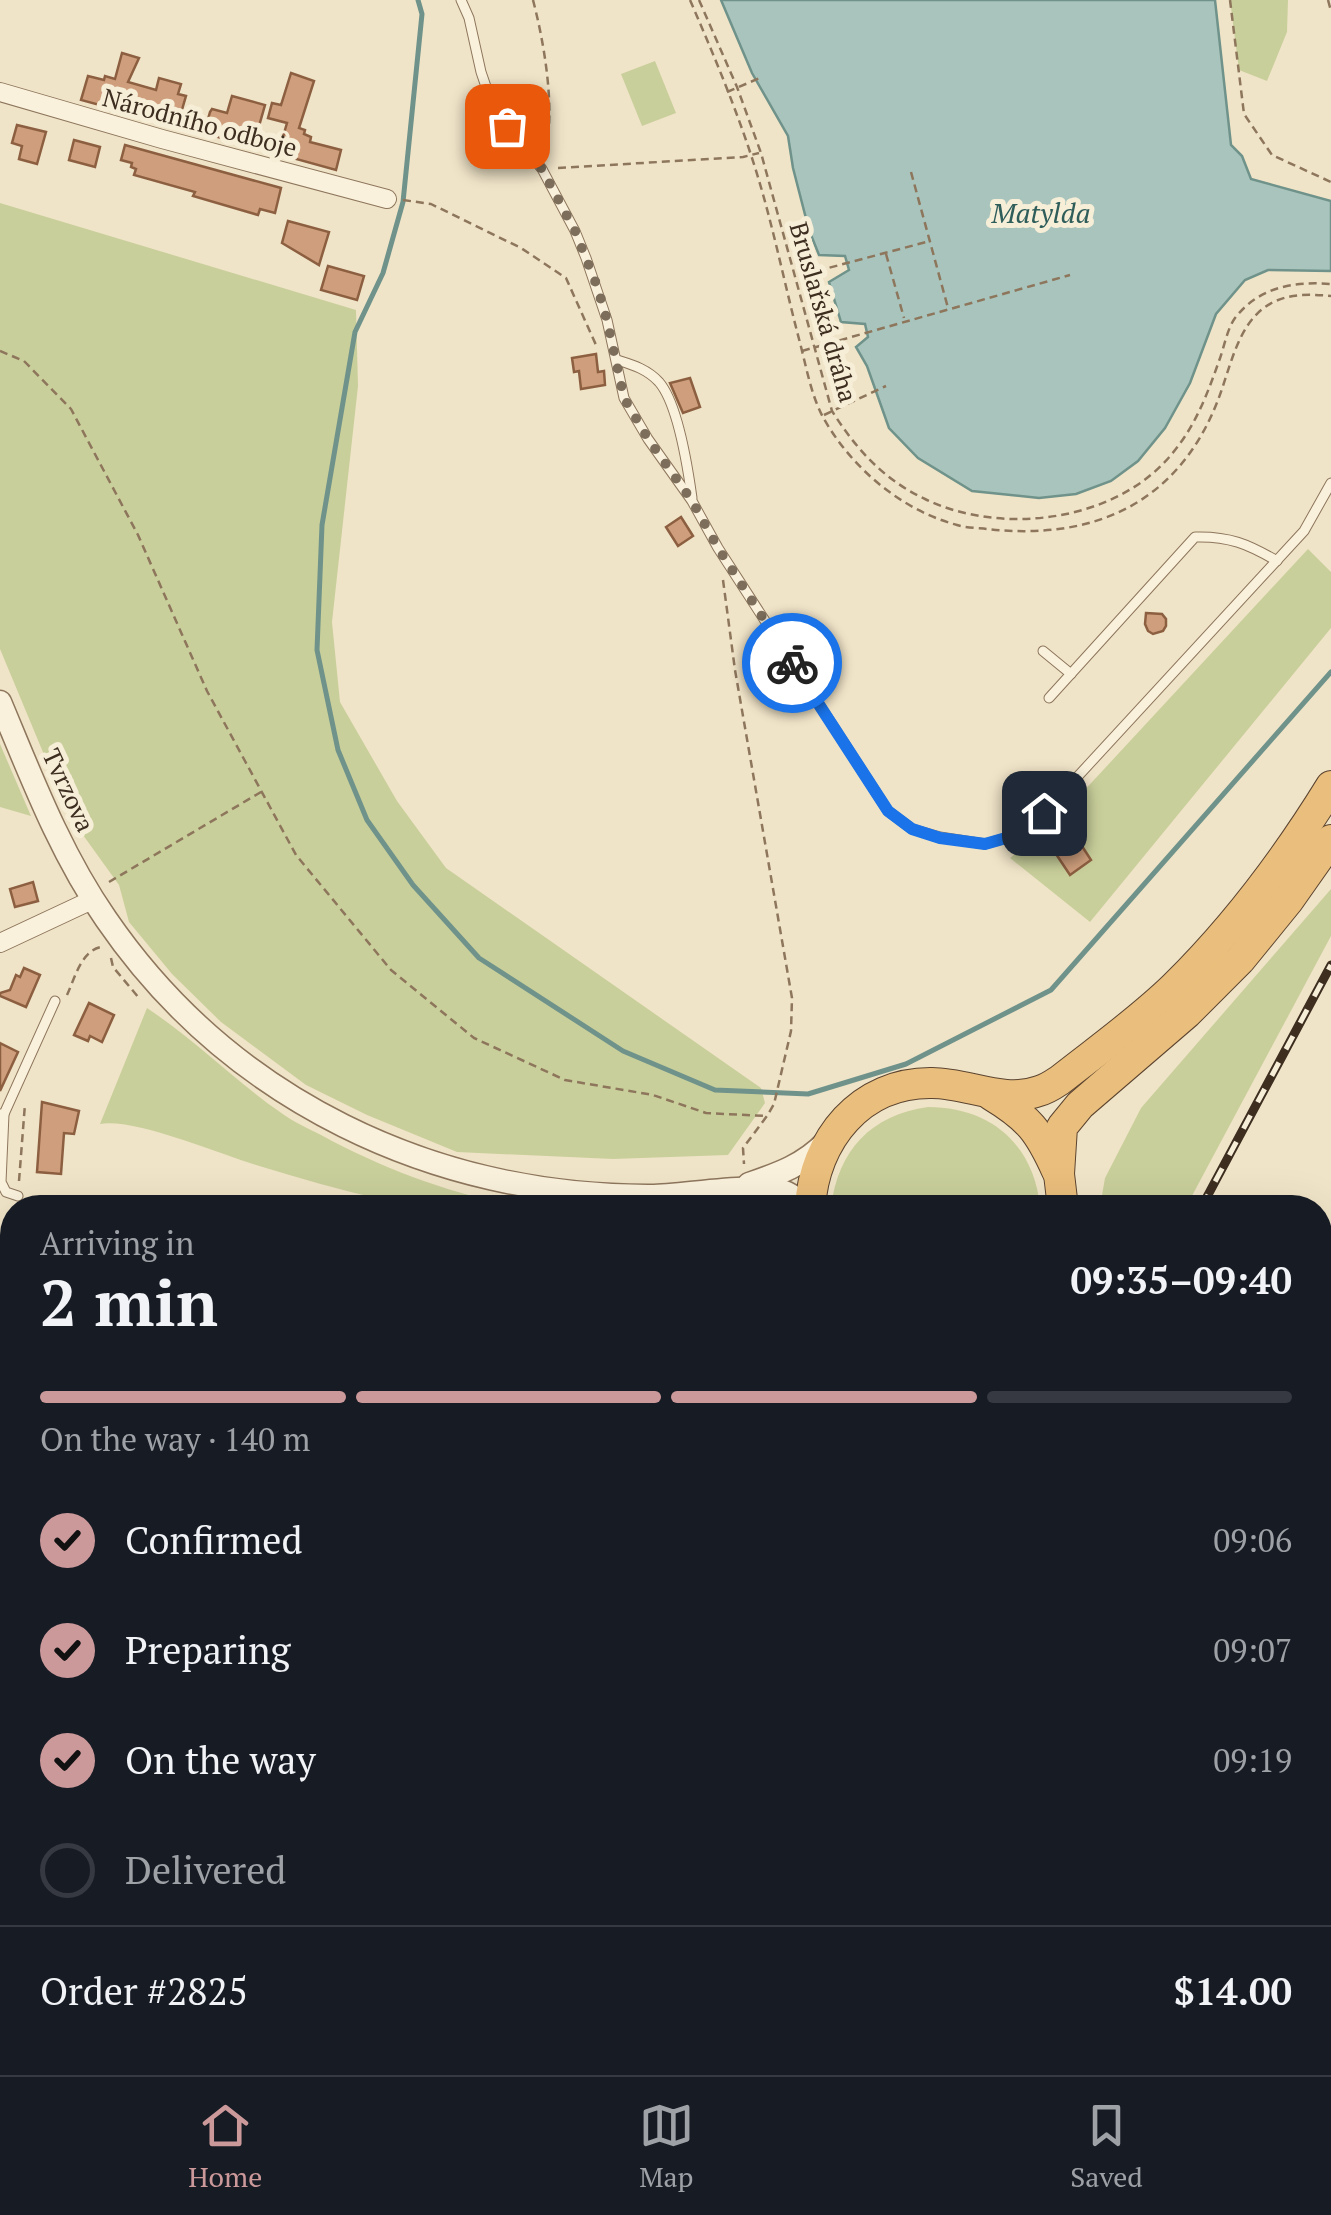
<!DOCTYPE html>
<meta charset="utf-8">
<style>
body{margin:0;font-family:"PT Serif",serif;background:#20242c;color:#f1f3f6;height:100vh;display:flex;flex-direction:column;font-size:38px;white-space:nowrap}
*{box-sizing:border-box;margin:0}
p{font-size:32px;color:#9ea1a6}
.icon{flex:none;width:55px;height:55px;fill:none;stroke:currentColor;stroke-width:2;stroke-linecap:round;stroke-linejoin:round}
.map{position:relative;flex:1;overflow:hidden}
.side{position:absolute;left:0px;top:1195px;width:1332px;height:880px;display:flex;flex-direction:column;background:#171b24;border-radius:40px 40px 0 0;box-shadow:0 10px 40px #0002}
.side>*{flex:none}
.pin{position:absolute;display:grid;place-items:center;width:85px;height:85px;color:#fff;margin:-42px;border-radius:20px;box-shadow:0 5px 15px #0006}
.courier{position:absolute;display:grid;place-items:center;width:100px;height:100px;margin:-50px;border:8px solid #1a73e8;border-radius:50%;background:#fff;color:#222;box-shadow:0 2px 12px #0007}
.overview em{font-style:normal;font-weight:700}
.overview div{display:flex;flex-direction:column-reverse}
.overview{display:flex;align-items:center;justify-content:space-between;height:170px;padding:0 40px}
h1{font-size:65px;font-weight:700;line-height:75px}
.bar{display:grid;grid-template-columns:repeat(4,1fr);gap:15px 10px;align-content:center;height:120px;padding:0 40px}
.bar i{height:12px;border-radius:8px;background:#363941}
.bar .active{background:#cc999b}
.bar p{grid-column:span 4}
.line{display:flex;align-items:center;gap:25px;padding:0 40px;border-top:2px solid #363941}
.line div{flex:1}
ol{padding:0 40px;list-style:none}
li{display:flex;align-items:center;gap:30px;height:110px}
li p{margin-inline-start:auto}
li .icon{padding:10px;border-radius:50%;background:#cc999b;color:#111;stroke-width:4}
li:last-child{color:#9ea1a6}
li i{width:55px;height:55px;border:5px solid #363941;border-radius:50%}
.dock{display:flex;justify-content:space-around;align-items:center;height:140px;border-top:2px solid #363941;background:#171b24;font-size:28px;color:#9ea1a6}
.dock a{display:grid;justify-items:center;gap:5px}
.dock .active{color:#cc999b}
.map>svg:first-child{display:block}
.green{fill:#c9cf9b}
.water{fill:#a9c4bc;stroke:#6f938a;stroke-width:2.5}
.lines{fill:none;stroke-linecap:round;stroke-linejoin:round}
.stream{stroke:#6f938a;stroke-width:5}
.building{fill:#cf9f7d;stroke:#8d5f41;stroke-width:2.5}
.service-casing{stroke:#8d765c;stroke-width:11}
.minor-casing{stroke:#8d765c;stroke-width:20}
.tertiary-casing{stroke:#8d765c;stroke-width:25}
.trunk-casing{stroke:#5b4430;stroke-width:32}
.path{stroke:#8d765c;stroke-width:2.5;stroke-dasharray:8 5;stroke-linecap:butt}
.service{stroke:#faf1dc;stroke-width:9}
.minor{stroke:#faf1dc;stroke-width:18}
.tertiary{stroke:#faf1dc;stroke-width:22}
.trunk{stroke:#eabe7c;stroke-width:30}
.tram{stroke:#3d2e20;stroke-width:2.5}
.rail-casing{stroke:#3d2e20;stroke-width:9}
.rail{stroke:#f7eed8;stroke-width:5;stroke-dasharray:15;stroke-linecap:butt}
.done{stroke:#7c6e5b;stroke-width:10;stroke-dasharray:0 18}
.route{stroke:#1a73e8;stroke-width:12}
.labels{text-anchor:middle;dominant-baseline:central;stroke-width:10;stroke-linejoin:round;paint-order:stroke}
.street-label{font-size:25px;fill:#3d2e20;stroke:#f7eed8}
.water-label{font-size:28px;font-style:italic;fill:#2f5d5a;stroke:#f7eed8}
</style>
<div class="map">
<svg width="1331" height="2075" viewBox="0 0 1331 2075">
<rect width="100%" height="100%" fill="#f0e4c8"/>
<g class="green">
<polygon points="1230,0 1288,0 1287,32 1267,81 1239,70"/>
<polygon points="655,61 676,113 642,126 621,74"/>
<polygon points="0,203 356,310 358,386 332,622 340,702 397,801 446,868 761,1088 765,1103 728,1155 613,1159 457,1152 367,1115 306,1085 221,1022 172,974 129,922 119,885 70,817 0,649"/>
<polygon points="1308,549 1331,572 1331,628 1090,922 1010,858 1055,822"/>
<polygon points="0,744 31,816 0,807"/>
<polygon points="1331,889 1331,936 1186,1207 1100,1207 1105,1178 1141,1108"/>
<path d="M147,1008C194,1039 234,1080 280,1112C292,1121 307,1128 321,1135C384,1169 452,1195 523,1207C476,1208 430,1210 384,1200C341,1190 298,1178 256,1165C219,1154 135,1118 100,1124Z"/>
<path d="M928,1107C991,1107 1034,1145 1040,1207H831C838,1150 871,1115 928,1107Z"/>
<polygon points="1331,1507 1331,1778 1320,1777 1320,1513"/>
<polygon points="1320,1871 1331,1872 1331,1990 1320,1991"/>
<polygon points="1331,2015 1331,2075 980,2075 1012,2062 1320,2062 1320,2016"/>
<polygon points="763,2062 861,2063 868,2075 756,2075"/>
</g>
<polygon class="water" points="721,0 1215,0 1231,145 1242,156 1251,179 1331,201 1331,271 1268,270 1245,280 1216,314 1190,383 1165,428 1138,461 1111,481 1076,494 1039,498 972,491 918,458 889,428 867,366 856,347 868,337 865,324 841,322 829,282 849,270 845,256 819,255 809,230 793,168 788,136 752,73"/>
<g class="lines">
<polyline class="stream" points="418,0 422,14 403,202 383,273 355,332 322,525 317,650 338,750 367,820 413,885 479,958 623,1051 715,1090 808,1094 906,1064 1051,990 1331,672"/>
</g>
<g class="building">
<polygon points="122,53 139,58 128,82 156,90 159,78 181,84 178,94 186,96 181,113 143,104 140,116 81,100 88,76 104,80 105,76 115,79"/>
<polygon points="291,73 314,81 299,128 305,130 304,134 311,137 310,142 341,150 336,170 278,154 287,123 268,118 272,103 281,105"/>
<polygon points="232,96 265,105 253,147 207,134 208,130 205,130 210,112 212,109 227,113"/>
<polygon points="17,125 46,132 37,164 19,159 22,146 12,143"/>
<polygon points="74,140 100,147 95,167 69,160"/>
<polygon points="125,145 281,188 275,213 260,209 258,215 193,196 195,192 134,175 136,169 131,167 132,163 121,160"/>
<polygon points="288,221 329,232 319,265 282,243"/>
<polygon points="328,266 364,276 357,300 321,290"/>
<polygon points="596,354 598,372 604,371 605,385 581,389 579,371 574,372 572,358"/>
<polygon points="690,378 700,407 683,413 670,383"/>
<polygon points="681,517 693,536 678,546 666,527"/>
<polygon points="1146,613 1162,614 1166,619 1166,626 1163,631 1153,634 1148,631 1145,624"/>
<polygon points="1078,840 1091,860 1070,875 1056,854"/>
<polygon points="33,882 38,901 15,907 10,889"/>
<polygon points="24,968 40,975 26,1007 0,996 0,993 10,990 16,975 20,977"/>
<polygon points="89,1003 114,1015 102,1042 90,1036 88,1041 74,1035"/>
<polygon points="0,1043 18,1052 0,1091"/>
<polygon points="42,1102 79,1111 74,1134 64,1133 61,1174 37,1172"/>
</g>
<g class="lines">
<defs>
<g id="service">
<polyline points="461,0 469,18 481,72 494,110 542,169 575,231 586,258 607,320 624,398 648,439 692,501 718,548 888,811 912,829 940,837 985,844 1013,836 1044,813 1304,531 1331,483"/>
<path d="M617,360C633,365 647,369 659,382C678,404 688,469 692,498"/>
<polyline points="1043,651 1071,674"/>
<path d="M1049,698L1195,537C1229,536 1248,544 1277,561"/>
<polyline points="0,1114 4,1114 55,1001"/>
<polyline points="4,1114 1,1182 6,1192 18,1196"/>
<polyline points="856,2075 875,2062"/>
</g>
<g id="minor">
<polyline points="0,92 162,139 387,199"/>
<polyline points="0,943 94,899"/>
<polyline points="0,1347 12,1350"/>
<polyline points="0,1577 12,1517"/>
<polyline points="0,1713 12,1719"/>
<polyline points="90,2075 90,2062"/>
<polyline points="186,2075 187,2062"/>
<polyline points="413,2075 424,2062"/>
</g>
<g id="tertiary">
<path d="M0,702C31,776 60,853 106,919C230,1100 434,1197 651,1196C684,1196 760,1181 787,1193C794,1196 799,1202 804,1208"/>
<path d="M749,1184C778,1174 804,1165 826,1142"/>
</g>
<g id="trunk">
<path d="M991,1095C1029,1118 1039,1131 1057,1171"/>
<path d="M810,1208C814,1139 861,1082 932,1083C968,1083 1004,1104 1039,1091C1047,1089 1054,1084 1060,1080C1098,1050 1139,1021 1174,987C1235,927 1286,859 1331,786"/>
<polyline points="1063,1208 1059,1174 1062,1127 1080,1105 1187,1013 1240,960 1288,901 1331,840"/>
<polyline points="1320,1791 1331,1792"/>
<polyline points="1320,1833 1331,1834"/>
<polyline points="535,2075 542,2062"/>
<polyline points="634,2075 642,2062"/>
</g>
</defs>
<use href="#service" class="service-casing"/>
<use href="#minor" class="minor-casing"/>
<use href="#tertiary" class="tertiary-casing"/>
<use href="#trunk" class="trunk-casing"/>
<g class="path">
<path d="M533,0C544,42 556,110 545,153"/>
<path d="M690,0C712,51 734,103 751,155C771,215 783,278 799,339C806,365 811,396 824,419C852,468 901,510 957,525C967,528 978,528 987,529C1093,541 1178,504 1218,400C1230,369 1237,327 1265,307C1285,293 1308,294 1331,296"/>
<path d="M699,0L737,87L761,153L832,411C856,449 884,480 925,499C1001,536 1115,522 1171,455C1195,427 1207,395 1219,361C1224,348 1227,329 1235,318C1259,287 1294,281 1331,284"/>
<polyline points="1230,0 1244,114 1272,155 1331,182"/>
<polyline points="1328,0 1331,11"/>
<polyline points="727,92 762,77"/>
<polyline points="558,168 743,157 759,153"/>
<polyline points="911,172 948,308"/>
<polyline points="403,200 431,204 521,248 566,278 596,345"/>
<polyline points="886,254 904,318"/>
<polyline points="817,271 930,241"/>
<polyline points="0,351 24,361 71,409 138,535 207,691 296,855 391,970 474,1038 565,1080 653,1095 706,1113 767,1116"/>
<polyline points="802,351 1070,275"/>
<polyline points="824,415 886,386"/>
<polyline points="723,580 735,670 792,998 791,1031 774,1104 767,1116 743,1148 744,1164"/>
<polyline points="109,882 261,792"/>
<polyline points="111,958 113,967 139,998"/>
<path d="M67,995C75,978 81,951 101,947"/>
<polyline points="19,1181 25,1104"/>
<polyline points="1320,1279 1331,1278"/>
<polyline points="6,1329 12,1256"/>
<polyline points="1320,1474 1331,1474"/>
<polyline points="1320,1728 1331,1732"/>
<polyline points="1320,2029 1331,2029"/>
<polyline points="1164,2062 1166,2075"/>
<polyline points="444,2075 445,2062"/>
<polyline points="1008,2075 1047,2062"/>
</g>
<use href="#service" class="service"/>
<use href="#minor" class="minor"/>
<use href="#tertiary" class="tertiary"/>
<use href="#trunk" class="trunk"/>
<g class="tram">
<polyline points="1320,1864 1331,1865"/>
<polyline points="680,2075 689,2062"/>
</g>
<defs>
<g id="rail">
<polyline points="1201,1208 1331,965"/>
<polyline points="1320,2004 1331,2003"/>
<polyline points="730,2075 737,2062"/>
<polyline points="944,2075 974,2062"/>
</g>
</defs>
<use href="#rail" class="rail-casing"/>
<use href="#rail" class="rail"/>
</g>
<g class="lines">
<polyline class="done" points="507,126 542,169 575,231 597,286 607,320 624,398 648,439 692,501 718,548 792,663"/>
<polyline class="route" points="792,663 888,811 912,829 940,838 985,844 1013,836 1044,813"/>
</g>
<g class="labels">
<g class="street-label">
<text transform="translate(200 122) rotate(15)">Národního odboje</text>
<text transform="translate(824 312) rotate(74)">Bruslařská dráha</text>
<text transform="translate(69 790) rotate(65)">Tvrzova</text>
</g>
<g class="water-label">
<text x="1041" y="212">Matylda</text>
</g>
</g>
</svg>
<div class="pin" style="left:507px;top:126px;background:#ea580c"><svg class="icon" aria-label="bag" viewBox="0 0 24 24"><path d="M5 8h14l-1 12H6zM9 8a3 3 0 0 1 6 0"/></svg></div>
<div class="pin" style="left:1044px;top:813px;background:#1f2937"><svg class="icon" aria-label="home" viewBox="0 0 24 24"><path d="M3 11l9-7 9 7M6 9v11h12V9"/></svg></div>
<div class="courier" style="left:792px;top:663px"><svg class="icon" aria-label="bike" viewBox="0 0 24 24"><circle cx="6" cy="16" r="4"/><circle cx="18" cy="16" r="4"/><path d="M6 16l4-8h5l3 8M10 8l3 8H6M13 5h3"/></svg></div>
<section class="side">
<div class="overview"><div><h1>2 min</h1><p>Arriving in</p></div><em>09:35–09:40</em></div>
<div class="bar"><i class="active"></i><i class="active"></i><i class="active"></i><i></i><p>On the way · 140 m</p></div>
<ol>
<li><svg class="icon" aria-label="check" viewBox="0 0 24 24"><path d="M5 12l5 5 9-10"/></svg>Confirmed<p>09:06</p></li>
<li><svg class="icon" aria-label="check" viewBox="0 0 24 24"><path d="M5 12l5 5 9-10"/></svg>Preparing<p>09:07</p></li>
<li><svg class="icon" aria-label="check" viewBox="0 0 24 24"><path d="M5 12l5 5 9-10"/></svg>On the way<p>09:19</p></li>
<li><i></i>Delivered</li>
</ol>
<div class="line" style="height:130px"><div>Order #2825</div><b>$14.00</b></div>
</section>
</div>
<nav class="dock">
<a class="active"><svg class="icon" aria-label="home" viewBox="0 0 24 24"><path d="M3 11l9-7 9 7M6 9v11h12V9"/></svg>Home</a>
<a><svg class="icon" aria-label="map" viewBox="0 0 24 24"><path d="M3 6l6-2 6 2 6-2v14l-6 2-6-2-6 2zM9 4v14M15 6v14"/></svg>Map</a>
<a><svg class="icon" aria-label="saved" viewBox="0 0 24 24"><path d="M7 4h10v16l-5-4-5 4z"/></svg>Saved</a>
</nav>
